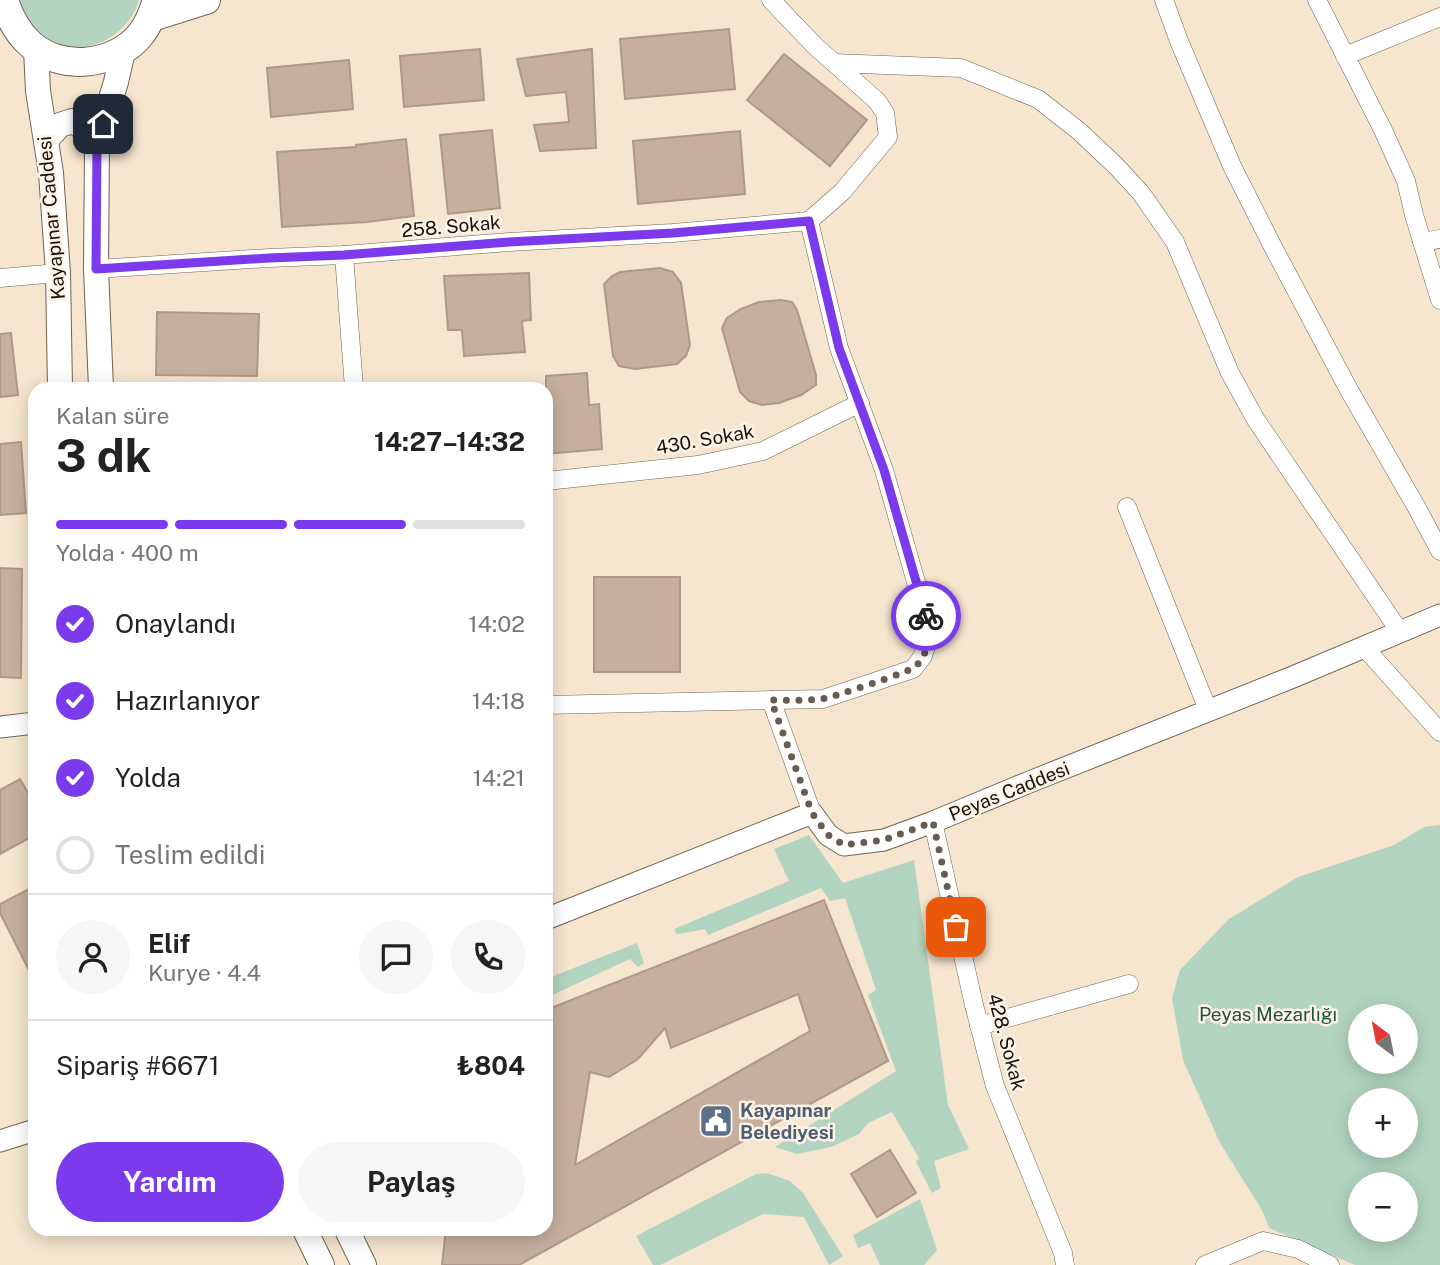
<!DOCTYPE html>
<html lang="tr">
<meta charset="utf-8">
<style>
body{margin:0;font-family:"Public Sans",sans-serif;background:#f6f6f6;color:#222;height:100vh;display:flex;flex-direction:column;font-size:26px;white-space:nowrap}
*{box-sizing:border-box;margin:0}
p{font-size:23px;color:#767676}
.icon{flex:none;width:38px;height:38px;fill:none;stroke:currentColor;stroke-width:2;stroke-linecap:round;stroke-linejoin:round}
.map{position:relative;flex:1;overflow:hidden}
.panel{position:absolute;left:28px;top:382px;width:525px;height:854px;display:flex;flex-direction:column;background:#fff;border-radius:21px;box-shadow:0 4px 18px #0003}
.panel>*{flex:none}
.needle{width:46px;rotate:328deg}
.controls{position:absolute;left:1348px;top:1004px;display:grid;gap:14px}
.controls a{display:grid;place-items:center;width:70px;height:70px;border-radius:50%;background:#fff;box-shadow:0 4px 18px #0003;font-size:35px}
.pin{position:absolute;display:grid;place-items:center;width:60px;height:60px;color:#fff;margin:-30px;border-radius:14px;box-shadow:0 4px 10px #0006}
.courier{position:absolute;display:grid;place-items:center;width:70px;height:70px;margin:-35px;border:5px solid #7c3aed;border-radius:50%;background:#fff;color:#222;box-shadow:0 2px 9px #0007}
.overview em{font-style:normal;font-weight:700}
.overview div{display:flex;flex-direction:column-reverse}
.overview{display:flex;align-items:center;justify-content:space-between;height:119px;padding:0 28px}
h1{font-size:46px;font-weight:700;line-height:52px}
.bar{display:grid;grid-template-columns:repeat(4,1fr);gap:10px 7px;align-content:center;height:84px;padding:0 28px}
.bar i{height:9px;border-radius:5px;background:#e0e0e0}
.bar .on{background:#7c3aed}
.bar p{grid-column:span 4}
.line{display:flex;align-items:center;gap:18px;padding:0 28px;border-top:2px solid #e0e0e0}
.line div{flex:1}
.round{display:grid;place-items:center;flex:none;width:74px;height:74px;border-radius:37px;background:#f6f6f6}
ol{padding:0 28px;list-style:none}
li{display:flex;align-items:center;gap:21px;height:77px}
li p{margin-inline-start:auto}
li .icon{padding:7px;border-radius:50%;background:#7c3aed;color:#fff;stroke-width:4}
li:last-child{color:#767676}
li i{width:38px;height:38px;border:4px solid #e0e0e0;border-radius:50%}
.action{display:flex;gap:14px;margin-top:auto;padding:14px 28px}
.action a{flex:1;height:80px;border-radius:42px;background:#7c3aed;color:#fff;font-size:28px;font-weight:700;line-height:80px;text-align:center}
.action a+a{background:#f6f6f6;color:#222}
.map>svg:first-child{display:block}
.green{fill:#b3d4c1;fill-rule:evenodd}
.building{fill:#c6af9f;stroke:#af9889;stroke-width:2;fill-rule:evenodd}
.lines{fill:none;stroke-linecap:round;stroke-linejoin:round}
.minor-casing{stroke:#726350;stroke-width:19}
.tertiary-casing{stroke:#726350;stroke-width:23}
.secondary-casing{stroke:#726350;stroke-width:26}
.primary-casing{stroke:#726350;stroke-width:30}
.minor{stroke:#fff;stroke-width:18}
.tertiary{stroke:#fff;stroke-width:21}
.secondary{stroke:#fff;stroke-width:24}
.primary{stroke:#fff;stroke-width:28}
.done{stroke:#665c4f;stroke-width:7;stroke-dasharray:0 12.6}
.route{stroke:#7c3aed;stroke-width:9}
.labels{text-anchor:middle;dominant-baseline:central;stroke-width:5;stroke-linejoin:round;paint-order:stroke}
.street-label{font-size:19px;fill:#18120a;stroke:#fef3e6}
.park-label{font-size:19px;fill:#1b553a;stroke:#fef3e6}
.service-label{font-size:19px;font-weight:bold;fill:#4e5e75;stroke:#fef3e6;text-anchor:start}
</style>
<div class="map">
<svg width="1440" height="1265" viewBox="0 0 1440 1265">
<rect width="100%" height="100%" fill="#f6e5cf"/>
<g class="green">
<path d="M15,0H139C126,42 76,62 39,35C27,26 21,14 15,0Z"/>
<path d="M1440,825V1265H1355L1269,1228L1262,1210L1220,1143L1183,1060L1172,998L1180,970L1229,919L1298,877L1394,845L1424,827ZM1360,1017H1405V1062H1360ZM1360,1101H1405V1146H1360ZM1360,1185H1405V1230H1360Z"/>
<polygon points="809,835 843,883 914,860 948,1105 969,1149 934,1161 941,1188 932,1193 916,1162 919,1158 892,1112 868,1123 859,1134 831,1147 797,1154 775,1147 896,1071 868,995 876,990 845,898 830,901 821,888 708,935 705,929 685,933 677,934 674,929 789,881 774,849"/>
<polygon points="637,943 644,963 638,967 630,959 546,998 546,979"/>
<polygon points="767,1173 790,1181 803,1193 843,1256 829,1265 804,1217 763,1214 660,1265 653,1265 636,1236 756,1174"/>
<polygon points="920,1199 937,1250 924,1265 880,1265 870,1243 858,1248 853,1235"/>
</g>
<g class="building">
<polygon points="729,29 735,89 625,99 620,39"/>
<polygon points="480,49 484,100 404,107 400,56"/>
<polygon points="592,49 596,148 540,151 534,125 569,122 566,92 526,96 517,59"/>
<polygon points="784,54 867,120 830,166 747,100"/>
<polygon points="349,60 353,109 271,117 267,68"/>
<polygon points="492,130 500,208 448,214 440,135"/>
<polygon points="740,131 745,194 638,204 633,141"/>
<polygon points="406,139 414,216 367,222 282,227 277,152 356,147 356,145"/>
<polygon points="660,268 673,272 681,283 690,345 686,356 677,364 635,369 619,366 613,356 604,284 612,276 620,272"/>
<polygon points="529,273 531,320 522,321 525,352 464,356 462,330 448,330 444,276"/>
<polygon points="780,300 792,302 797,310 816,375 816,385 801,395 779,403 762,405 749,401 740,392 722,328 727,318 741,309 759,302"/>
<polygon points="157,312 259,314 257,376 156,375"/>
<polygon points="11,333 18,395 0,397 0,334"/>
<polygon points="587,373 589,405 599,404 602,449 546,454 546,376"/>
<polygon points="21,442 26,513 0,515 0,444"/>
<polygon points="0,568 22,569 21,678 0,677"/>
<rect x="594" y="577" width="86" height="95"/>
<polygon points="20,779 35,805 35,835 0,854 0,790"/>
<polygon points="35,886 35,982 0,913 0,904"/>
<path d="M824,900L888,1061L519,1265H442L446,1228H546V1010ZM798,994L810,1031L575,1165L590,1072L609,1077L638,1059L665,1028L671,1048Z"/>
<polygon points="890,1150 916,1193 877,1217 851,1174"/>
</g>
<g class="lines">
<defs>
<g id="minor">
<polyline points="1164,0 1179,41 1232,166 1273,247 1349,390 1417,508 1440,551"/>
<polyline points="1317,0 1383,130 1406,181 1414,215 1440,300"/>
<polyline points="1345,56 1440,17"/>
<polyline points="834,63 961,68 1038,99 1079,131 1116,166 1141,193 1175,242 1230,373 1256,420 1400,632"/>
<polyline points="1422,242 1440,239"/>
<polyline points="344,255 354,388"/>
<polyline points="96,269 269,258 344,255 509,242 673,233 809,221"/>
<polyline points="0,278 58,273"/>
<polyline points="546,481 698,465 763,451 860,403"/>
<polyline points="1127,507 1208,710"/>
<polyline points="1364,647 1440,732"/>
<polyline points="771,700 812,813"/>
<polyline points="546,705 823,699 913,669 923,656 928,639 928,624 884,470 839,348 809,221 842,192 888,137 885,113 877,101 815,46 771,0"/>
<polyline points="933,822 974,1005 995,1086 1063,1253 1065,1265"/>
<polyline points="979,1026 1129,984"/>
<polyline points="1205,1265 1263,1241 1298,1249 1330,1265"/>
</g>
<g id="tertiary">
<polyline points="0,727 35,723"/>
<polyline points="546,919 812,813 828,835 844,845 884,840 933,822 1027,783 1293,677 1440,615"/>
<polyline points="0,1141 35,1130"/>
</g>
<g id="secondary">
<polyline points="36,49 38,91 51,173 58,273 60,388"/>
<polyline points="46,140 60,125 72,121 86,129 97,144"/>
<polyline points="101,388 96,269 97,144 116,82 123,51"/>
<polyline points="304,1228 322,1265"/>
<polyline points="346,1228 364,1265"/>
</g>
<g id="primary">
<path d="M4,0C9,16 16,30 28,42C58,72 115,67 141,34C149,24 153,13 157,0"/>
<polyline points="152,17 206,0"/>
</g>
</defs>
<use href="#minor" class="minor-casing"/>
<use href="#tertiary" class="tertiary-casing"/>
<use href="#secondary" class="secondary-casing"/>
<use href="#primary" class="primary-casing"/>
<use href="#minor" class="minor"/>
<use href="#tertiary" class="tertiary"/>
<use href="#secondary" class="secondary"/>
<use href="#primary" class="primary"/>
</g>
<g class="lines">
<path class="done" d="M926,616C931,633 929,654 915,667C909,672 831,698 821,699C805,701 788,700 771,700L812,813L828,835L844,845L884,840L933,822L956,927"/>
<polyline class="route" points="103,124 97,144 96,269 269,258 344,255 509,242 673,233 809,221 839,348 884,470 926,616"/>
</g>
<defs>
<symbol id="civic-square" viewBox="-11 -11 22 22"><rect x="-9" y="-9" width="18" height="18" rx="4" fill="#5c6f8a" stroke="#fef3e6"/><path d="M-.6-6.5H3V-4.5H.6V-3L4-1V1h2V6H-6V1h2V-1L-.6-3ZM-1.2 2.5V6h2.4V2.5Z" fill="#fff"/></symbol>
</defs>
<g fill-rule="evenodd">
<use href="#civic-square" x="697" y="1102" width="38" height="38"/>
</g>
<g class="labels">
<g class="street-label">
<text transform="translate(51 218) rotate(-95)">Kayapınar Caddesi</text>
<text transform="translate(451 226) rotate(-5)">258. Sokak</text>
<text transform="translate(705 439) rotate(-10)">430. Sokak</text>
<text transform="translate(1009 791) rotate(-22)">Peyas Caddesi</text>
<text transform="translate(1007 1042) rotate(75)">428. Sokak</text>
</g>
<g class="park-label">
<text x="1268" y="1014">Peyas Mezarlığı</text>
</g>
<g class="service-label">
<text x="740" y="1110">Kayapınar<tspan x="740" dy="22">Belediyesi</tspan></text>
</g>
</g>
</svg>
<div class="controls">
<a><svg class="needle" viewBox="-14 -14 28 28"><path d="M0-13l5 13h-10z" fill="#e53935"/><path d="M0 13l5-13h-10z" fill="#767676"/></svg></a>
<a>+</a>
<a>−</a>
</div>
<div class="pin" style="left:956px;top:927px;background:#ea580c"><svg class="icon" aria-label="bag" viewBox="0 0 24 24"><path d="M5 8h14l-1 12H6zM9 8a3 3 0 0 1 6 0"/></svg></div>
<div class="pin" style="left:103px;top:124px;background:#1f2937"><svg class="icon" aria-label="home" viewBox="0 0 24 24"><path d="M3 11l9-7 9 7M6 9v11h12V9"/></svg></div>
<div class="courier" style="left:926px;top:616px"><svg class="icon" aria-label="bike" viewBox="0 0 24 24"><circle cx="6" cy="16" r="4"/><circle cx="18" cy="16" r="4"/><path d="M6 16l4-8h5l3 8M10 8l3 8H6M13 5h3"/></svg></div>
<section class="panel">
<div class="overview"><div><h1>3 dk</h1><p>Kalan süre</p></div><em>14:27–14:32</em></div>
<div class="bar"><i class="on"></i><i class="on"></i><i class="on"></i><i></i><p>Yolda · 400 m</p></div>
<ol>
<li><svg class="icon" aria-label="check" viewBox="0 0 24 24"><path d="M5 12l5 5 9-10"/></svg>Onaylandı<p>14:02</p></li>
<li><svg class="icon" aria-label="check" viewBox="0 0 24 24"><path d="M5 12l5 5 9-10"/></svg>Hazırlanıyor<p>14:18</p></li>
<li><svg class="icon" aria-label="check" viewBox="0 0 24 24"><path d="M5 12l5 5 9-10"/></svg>Yolda<p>14:21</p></li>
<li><i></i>Teslim edildi</li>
</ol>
<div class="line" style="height:126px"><a class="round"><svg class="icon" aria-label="person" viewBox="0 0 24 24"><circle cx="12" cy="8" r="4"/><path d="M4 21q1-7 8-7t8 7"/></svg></a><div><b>Elif</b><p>Kurye · 4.4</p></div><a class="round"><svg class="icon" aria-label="chat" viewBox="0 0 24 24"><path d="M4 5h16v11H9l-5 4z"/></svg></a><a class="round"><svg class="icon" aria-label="phone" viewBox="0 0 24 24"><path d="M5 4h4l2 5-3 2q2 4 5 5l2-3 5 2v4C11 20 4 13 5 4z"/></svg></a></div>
<div class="line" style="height:91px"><div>Sipariş #6671</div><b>₺804</b></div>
<div class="action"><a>Yardım</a><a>Paylaş</a></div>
</section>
</div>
